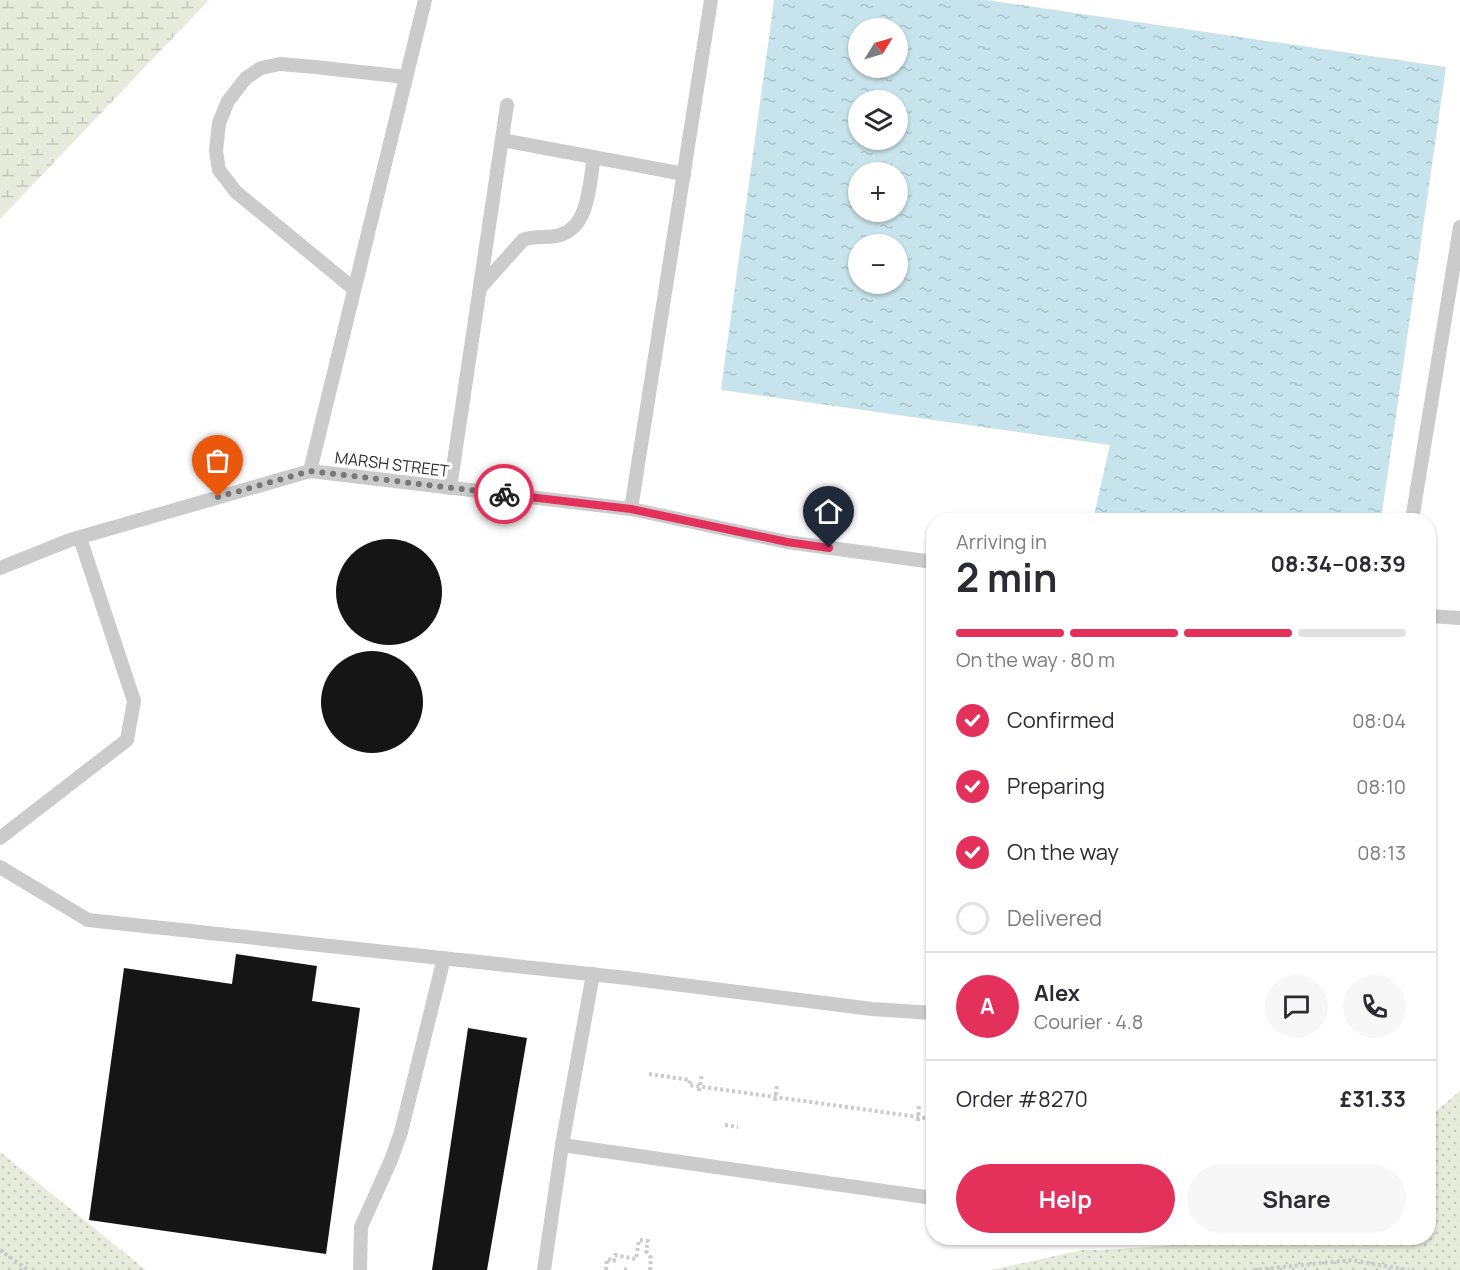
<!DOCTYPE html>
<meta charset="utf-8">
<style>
body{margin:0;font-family:Manrope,sans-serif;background:#f7f7f7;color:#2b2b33;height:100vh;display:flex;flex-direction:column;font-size:22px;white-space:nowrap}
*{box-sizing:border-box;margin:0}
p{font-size:20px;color:#7c7c81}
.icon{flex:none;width:33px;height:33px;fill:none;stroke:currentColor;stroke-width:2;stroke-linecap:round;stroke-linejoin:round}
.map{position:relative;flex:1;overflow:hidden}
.details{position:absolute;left:926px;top:513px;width:510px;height:732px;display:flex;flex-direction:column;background:#fff;border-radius:24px;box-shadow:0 2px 4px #0004}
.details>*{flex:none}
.needle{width:39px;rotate:53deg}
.controls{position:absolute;left:848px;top:18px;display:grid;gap:12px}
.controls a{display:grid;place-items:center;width:60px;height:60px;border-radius:50%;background:#fff;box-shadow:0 2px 4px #0004;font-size:30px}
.pin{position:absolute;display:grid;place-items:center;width:51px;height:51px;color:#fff;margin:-62px -26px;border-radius:50% 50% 50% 0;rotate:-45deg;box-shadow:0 0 6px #0007}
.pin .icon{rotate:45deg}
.courier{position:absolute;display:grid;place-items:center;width:60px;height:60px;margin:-30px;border:4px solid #e3315b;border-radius:50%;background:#fff;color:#222;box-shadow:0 2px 8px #0007}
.head em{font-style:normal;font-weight:700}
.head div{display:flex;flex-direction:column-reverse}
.head{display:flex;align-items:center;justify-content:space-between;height:102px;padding:0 30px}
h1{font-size:39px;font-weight:700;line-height:45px}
.bar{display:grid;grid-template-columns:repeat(4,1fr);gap:9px 6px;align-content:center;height:72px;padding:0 30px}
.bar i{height:8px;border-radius:4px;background:#e1e1e2}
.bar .selected{background:#e3315b}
.bar p{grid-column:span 4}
.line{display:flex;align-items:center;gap:15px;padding:0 30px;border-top:2px solid #e1e1e2}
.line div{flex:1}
.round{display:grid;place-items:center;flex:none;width:63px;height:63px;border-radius:32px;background:#f7f7f7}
ol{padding:0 30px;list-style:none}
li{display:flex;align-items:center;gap:18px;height:66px}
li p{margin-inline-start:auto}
li .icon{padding:6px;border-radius:50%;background:#e3315b;color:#fff;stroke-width:4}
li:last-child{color:#7c7c81}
li i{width:33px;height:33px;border:3px solid #e1e1e2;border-radius:50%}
.cta{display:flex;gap:12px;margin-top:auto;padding:12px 30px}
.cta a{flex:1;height:69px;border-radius:36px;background:#e3315b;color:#fff;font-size:24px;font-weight:700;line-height:69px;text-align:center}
.cta a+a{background:#f7f7f7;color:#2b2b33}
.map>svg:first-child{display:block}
.grass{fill:url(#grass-dots)}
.wetland{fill:url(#wetland-marsh)}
.water{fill:url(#water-ripples);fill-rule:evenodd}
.building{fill:#151515}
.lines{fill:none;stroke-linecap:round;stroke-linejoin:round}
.path{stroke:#cbcbcb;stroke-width:4;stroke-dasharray:3 3;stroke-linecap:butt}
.lane{stroke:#cbcbcb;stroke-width:14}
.done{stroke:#777;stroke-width:6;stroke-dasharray:0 10.8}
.route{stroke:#e3315b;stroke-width:8}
.labels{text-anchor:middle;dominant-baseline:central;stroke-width:6;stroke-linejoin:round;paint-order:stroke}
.street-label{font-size:16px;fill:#2e2e2e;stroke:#fff}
</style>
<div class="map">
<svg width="1460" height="1270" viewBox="0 0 1460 1270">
<defs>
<pattern id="grass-dots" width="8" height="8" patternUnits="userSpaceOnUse" patternTransform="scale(1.5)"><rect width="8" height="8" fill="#e6ebdb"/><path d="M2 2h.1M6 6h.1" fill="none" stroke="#c6cabc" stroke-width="1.8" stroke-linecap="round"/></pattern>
<pattern id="wetland-marsh" width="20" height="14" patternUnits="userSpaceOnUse" patternTransform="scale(1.5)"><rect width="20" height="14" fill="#e6ebdb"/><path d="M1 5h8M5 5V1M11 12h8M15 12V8" fill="none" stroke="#c6cabc"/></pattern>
<pattern id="water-ripples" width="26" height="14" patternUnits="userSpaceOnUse" patternTransform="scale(1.5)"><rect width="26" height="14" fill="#c7e3eb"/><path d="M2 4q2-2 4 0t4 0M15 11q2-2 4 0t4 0" fill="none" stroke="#abc3ca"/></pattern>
</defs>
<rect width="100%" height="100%" fill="#fff"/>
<g class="grass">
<polygon points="1460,1091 1460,1270 991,1270 1082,1250 1102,1250 1163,1246 1221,1238 1428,1238 1428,1118"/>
<polygon points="0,1152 10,1160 146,1270 0,1270"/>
</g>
<polygon class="wetland" points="0,0 209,0 0,219"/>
<path class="water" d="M774,0H986L1446,67L1381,520H1093L1110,445L721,390ZM858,28H897V68H858ZM858,100H897V140H858ZM858,172H897V212H858ZM858,244H897V284H858Z"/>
<g class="building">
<circle cx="389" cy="592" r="53"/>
<circle cx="372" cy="702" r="51"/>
<polygon points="236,954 317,966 312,1001 360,1008 326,1254 89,1220 124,968 232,984"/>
<polygon points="468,1028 527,1038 487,1270 432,1270"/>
</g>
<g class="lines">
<g class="path">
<polyline points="649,1074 690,1080 689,1085 933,1119"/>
<polyline points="699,1091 702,1074"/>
<polyline points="775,1101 777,1085"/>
<polyline points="918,1121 919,1105"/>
<polyline points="725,1125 738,1127"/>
<polyline points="0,1250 28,1270"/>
<polyline points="624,1269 628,1270"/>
<polyline points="606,1270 607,1259 614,1261 615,1255 636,1259 639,1240 648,1241 646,1251 651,1258 650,1270"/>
<polyline points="1253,1270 1352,1260 1409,1270"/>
</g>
<g class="lane">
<polyline points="502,140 684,174"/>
<path d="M480,288L523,240C535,235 547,239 560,235C590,226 589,183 594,157"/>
<polyline points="354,289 236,192 219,170 216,151 219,123 228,101 246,78 261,68 280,64 315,67 406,77"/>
<polyline points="310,471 425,0"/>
<polyline points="450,488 507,105"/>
<polyline points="631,509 711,0"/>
<polyline points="1412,520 1460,227"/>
<polyline points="0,568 70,540 310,471 631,509 787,542 933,562"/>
<polyline points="1428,616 1460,618"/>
<polyline points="0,838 127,740 134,701 80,538"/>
<polyline points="0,867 88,920 627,978 872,1009 933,1013"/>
<polyline points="562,1145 933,1198"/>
<polyline points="360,1270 361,1227 391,1160 401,1132 444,958"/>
<polyline points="544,1270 562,1145 593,974"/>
</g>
</g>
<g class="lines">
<polyline class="done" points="218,497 310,471 504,494"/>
<polyline class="route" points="504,494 631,509 787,542 829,548"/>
</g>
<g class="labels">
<g class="street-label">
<text transform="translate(392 464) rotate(7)">MARSH STREET</text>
</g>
</g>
</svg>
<div class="controls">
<a><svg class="needle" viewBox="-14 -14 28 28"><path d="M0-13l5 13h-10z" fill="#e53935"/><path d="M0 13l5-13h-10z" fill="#7c7c81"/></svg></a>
<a><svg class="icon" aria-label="layers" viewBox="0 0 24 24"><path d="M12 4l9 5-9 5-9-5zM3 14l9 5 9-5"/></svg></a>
<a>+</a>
<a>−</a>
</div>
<div class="pin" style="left:218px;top:497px;background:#ea580c"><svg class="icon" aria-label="bag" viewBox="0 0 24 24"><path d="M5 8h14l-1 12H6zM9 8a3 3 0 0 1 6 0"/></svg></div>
<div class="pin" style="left:829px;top:548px;background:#1f2937"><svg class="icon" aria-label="home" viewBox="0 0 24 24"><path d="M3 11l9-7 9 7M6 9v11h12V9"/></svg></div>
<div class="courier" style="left:504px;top:494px"><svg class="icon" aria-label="bike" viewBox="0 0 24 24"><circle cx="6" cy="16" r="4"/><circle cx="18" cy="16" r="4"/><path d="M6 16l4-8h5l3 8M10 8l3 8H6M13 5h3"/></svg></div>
<section class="details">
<div class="head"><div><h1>2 min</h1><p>Arriving in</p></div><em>08:34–08:39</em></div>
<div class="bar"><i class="selected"></i><i class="selected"></i><i class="selected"></i><i></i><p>On the way · 80 m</p></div>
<ol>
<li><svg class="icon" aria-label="check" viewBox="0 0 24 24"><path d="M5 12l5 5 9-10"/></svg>Confirmed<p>08:04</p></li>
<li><svg class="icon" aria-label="check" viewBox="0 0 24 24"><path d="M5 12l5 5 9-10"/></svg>Preparing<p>08:10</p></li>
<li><svg class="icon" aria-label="check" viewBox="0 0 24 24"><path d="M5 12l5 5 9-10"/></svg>On the way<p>08:13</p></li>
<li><i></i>Delivered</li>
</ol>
<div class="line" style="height:108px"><b class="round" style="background:#e3315b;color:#fff">A</b><div><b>Alex</b><p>Courier · 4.8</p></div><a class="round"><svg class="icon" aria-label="chat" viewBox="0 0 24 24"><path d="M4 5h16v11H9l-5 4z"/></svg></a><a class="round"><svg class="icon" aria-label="phone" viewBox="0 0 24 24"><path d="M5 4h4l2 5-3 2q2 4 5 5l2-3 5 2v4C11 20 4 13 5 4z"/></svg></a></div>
<div class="line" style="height:78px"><div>Order #8270</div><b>£31.33</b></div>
<div class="cta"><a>Help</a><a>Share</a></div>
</section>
</div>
